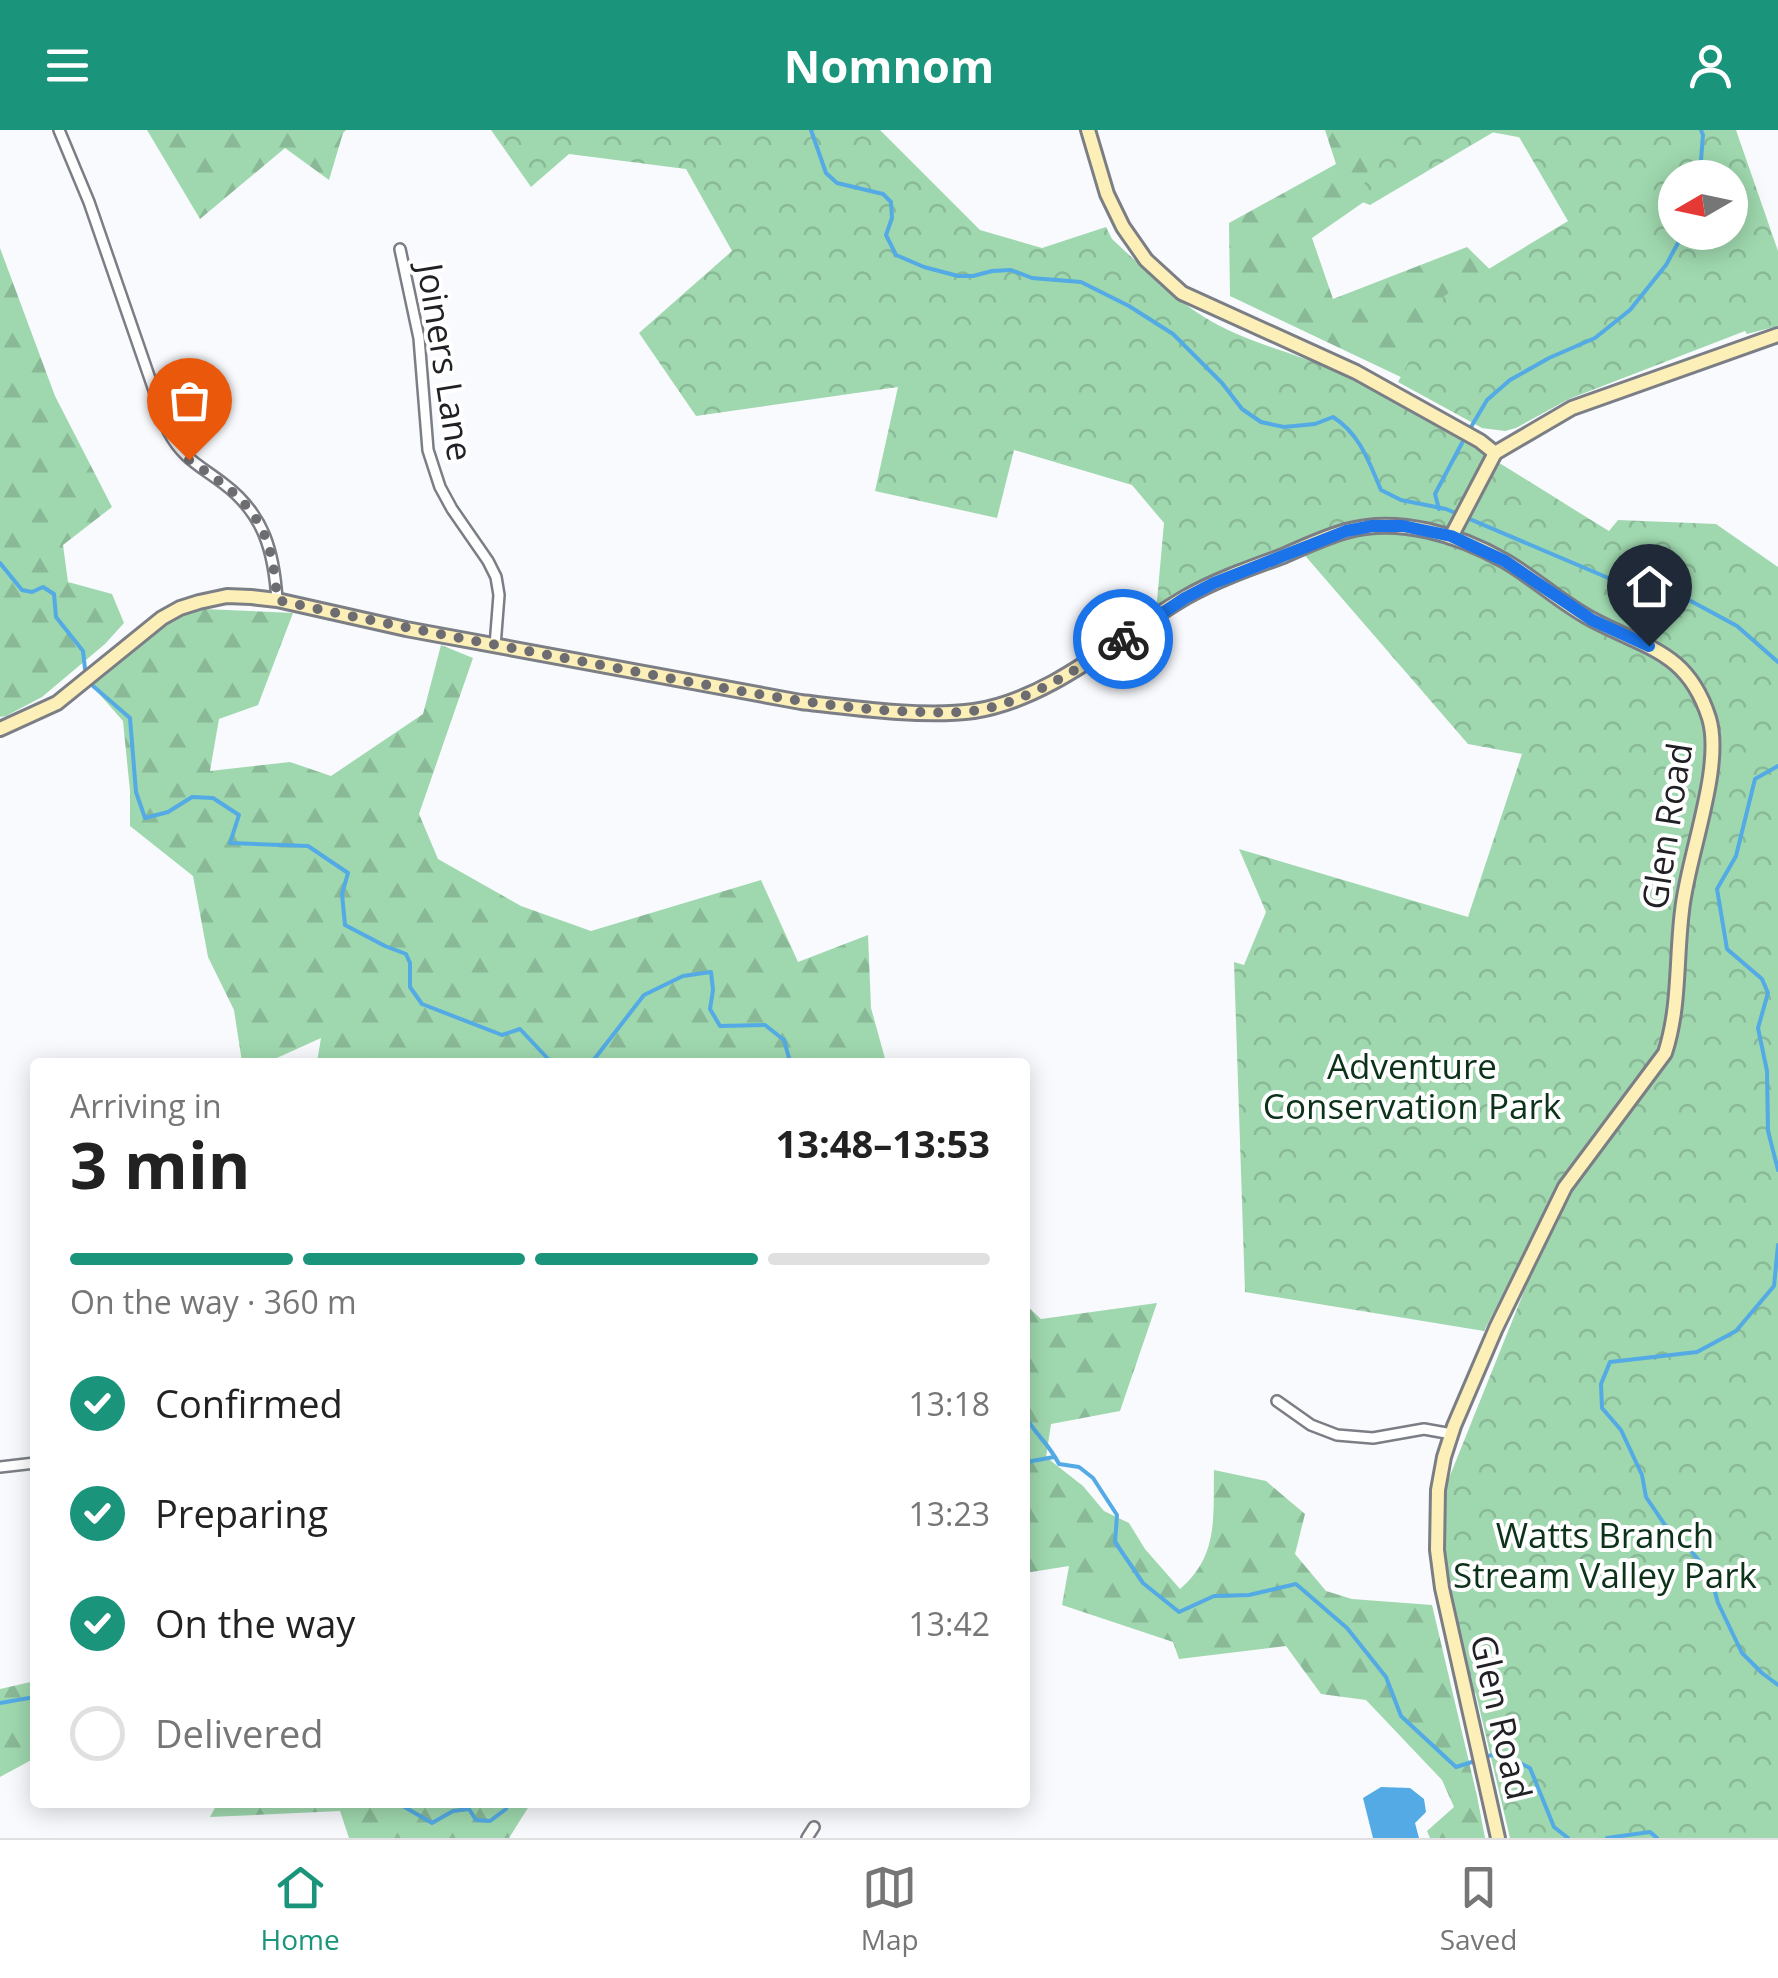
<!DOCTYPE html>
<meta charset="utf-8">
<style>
body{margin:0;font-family:"Open Sans",sans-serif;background:#f2f2f2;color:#222;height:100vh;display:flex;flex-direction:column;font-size:38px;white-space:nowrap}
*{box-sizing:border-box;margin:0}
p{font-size:32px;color:#767676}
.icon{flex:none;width:55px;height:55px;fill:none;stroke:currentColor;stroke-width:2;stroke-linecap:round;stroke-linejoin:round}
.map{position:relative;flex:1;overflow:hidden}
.drawer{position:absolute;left:30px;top:928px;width:1000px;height:750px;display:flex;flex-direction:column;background:#fff;border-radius:10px;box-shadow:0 5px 25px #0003}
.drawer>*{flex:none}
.needle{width:65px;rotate:261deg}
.controls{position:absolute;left:1658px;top:30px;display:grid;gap:20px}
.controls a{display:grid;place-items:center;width:90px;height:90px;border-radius:50%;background:#fff;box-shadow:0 5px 25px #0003;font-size:50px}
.pin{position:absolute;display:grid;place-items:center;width:85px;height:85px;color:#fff;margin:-102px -42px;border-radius:50% 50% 50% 0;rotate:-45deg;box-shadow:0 0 10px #0007}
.pin .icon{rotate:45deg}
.courier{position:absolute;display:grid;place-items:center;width:100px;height:100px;margin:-50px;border:8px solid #1a73e8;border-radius:50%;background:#fff;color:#222;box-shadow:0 2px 12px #0007}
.overview em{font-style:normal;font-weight:700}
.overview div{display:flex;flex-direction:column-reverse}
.overview{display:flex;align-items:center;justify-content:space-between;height:170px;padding:0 40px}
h1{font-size:65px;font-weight:700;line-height:75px}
.bar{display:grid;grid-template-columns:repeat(4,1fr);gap:15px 10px;align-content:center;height:120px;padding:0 40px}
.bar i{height:12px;border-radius:8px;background:#e0e0e0}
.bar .current{background:#1a957b}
.bar p{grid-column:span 4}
ol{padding:0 40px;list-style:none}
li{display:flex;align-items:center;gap:30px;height:110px}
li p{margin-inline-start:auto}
li .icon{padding:10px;border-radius:50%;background:#1a957b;color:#fff;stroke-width:4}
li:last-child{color:#767676}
li i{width:55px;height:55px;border:5px solid #e0e0e0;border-radius:50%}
header{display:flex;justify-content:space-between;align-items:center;height:130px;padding:0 40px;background:#1a957b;color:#fff;font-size:45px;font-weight:700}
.dock{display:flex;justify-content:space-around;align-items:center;height:140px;border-top:2px solid #e0e0e0;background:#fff;font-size:28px;color:#767676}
.dock a{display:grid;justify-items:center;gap:5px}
.dock .current{color:#1a957b}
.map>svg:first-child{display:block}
.forest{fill:url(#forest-firs)}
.park{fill:url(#park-crowns);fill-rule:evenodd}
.water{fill:#53aae4}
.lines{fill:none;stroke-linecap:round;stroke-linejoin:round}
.stream{stroke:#53aae4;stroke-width:4}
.minor-casing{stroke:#7c7e86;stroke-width:14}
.secondary-casing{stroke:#7c7e86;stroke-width:18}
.minor{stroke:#fff;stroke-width:9}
.secondary{stroke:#fcefb8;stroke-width:12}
.done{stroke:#6d6d71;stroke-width:10;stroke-dasharray:0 18}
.route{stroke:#1a73e8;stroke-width:12}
.labels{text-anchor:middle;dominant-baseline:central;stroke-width:8;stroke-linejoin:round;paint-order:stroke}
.street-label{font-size:35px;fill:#212125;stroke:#fff}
.park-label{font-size:35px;fill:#0d321a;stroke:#fff}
</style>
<header><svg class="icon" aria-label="menu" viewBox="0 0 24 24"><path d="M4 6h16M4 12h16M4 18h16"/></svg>Nomnom<svg class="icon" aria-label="person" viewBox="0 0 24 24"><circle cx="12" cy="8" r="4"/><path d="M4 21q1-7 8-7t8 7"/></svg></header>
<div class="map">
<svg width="1778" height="1708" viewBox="0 0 1778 1708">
<defs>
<pattern id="forest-firs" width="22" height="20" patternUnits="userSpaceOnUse" patternTransform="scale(2.5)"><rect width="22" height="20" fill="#9fd8ae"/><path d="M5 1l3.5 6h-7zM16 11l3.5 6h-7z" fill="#89b996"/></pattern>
<pattern id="park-crowns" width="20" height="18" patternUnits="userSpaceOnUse" patternTransform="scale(2.5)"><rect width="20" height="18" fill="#9fd8ae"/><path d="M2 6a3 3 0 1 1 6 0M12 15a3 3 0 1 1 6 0" fill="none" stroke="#89b996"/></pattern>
</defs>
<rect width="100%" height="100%" fill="#f9fafe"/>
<g class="forest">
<polygon points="147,0 346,0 343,3 329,50 285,18 200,89"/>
<polygon points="1325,0 1652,0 1565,16 1491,2 1401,46 1312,108 1333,169 1467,117 1513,162 1424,258 1230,166 1229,93 1336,34"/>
<polygon points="0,118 55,266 112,377 63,415 68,452 112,464 124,493 105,514 42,567 6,586 0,587"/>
<polygon points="180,478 293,483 258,575 219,589 210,641 290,632 331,646 423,584 441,515 473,528 419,684 438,729 521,776 591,801 761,750 798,832 868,805 871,878 886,932 317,932 321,908 268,932 242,932 234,880 208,827 193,746 130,696 130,661 123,591 86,549"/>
<path d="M1157,1173L1120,1281L1051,1294L1046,1327L1083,1356L1104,1381L1129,1393L1145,1419L1180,1459C1219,1426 1213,1386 1214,1340L1266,1351L1305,1384L1295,1424L1326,1461L1352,1469L1432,1475L1477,1666L1485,1708H1430L1427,1701L1454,1677L1442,1650L1366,1570L1321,1564L1286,1516L1179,1529L1173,1512L1062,1475L1069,1436L1025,1443V1174L1041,1189Z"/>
<polygon points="35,1551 35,1628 0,1647 0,1559"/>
<polygon points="218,1672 531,1672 531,1673 509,1708 349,1708 340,1681 210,1687"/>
</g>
<g class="park">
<path d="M491,0H880L980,100L1042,118L1106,97L1112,109C1145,139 1178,174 1218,195C1259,217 1305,225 1346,246C1437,291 1522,348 1609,401L1618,390L1716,394L1778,437V1708H1510L1476,1564L1457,1544L1432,1445L1435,1383L1570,1047L1563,1046L1484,1201L1245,1162L1234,832L1244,835L1266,782L1239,719L1468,787L1522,624L1468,614L1295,414L1250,432L1156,482L1164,393L1132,355L1014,320L997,388L875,361L898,257L696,286L639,203L732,121L686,39L569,24L531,57Z"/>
<polygon points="1378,0 1497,0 1370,75 1360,71"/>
<path d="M1515,0H1736L1778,121V196L1747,204L1745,201L1569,269L1516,298L1505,301L1482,298L1398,252L1444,166L1568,91ZM1675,48H1730V102H1675Z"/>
</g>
<polygon class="water" points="1381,1657 1410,1658 1424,1669 1426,1682 1415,1693 1419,1708 1373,1708 1363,1668"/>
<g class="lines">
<g class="stream">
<path d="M811,0L826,43L837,53L883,64L891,72L892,88L886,105L896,125L924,137L958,146H973L992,141L1011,140L1032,148L1081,152L1129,176L1173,204L1222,253L1242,279L1261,292L1284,297L1315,294L1333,287C1360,304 1369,332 1381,360L1401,370L1446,379L1646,464L1668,469L1689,470L1737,496L1778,532"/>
<polyline points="1701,0 1703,5 1701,30 1712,48"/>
<polyline points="1471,297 1487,270 1510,250 1549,228 1595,208 1630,180 1666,135 1684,102"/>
<polyline points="1439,379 1435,364 1462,313"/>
<polyline points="0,433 22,460 32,462 43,457 54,464 56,487 83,521 85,539"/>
<polyline points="93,556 130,588 136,662 145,688 168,682 192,667 213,668 239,685 230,713 308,716 348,743 342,764 345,795 385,816 406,824 410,833 410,857 422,874 502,905 520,899 551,932"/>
<polyline points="1778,636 1755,649 1736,726 1717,759 1727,819 1762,849 1768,863 1758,898 1767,941 1768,1001 1778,1040"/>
<polyline points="592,932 644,865 683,846 711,842 713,860 710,879 720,896 765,895 784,910 789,928 785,932"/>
<polyline points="1778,1115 1774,1156 1736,1201 1697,1222 1610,1232 1601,1254 1602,1278 1621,1300 1642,1345 1646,1367 1665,1395 1687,1416 1710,1444 1718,1473 1742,1523 1762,1543 1778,1555"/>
<path d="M1025,1286C1036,1305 1049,1314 1059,1334L1079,1337L1093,1348L1117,1385L1115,1412L1143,1453L1179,1482L1214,1466L1249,1465L1296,1454L1347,1498L1386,1547L1401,1586L1456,1637L1472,1632"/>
<polyline points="1025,1335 1032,1331 1054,1327"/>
<polyline points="0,1573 35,1567"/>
<polyline points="1487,1626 1501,1624 1530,1638 1554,1697 1568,1708"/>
<polyline points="396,1672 432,1693 453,1681 469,1679 476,1690 490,1691 506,1679 507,1672"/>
<polyline points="1607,1708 1650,1702 1657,1708"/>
</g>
<defs>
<g id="minor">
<path d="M59,0L89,72L168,301C183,329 199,335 224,354C264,384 274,422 277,470"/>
<polyline points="400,119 419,208 428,320 440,357 452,379 488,431 496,447 499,465 495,516"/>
<polyline points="1277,1271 1311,1295 1337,1305 1373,1308 1424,1299 1452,1304"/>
<polyline points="0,1337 35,1333"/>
<polyline points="807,1708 814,1697"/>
</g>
<g id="secondary">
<polyline points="1088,0 1107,64 1123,97 1146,130 1182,163 1356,242 1480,311 1495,323"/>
<polyline points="1495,323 1572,278 1778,205"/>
<polyline points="1451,407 1495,323"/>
<path d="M0,599L57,573L162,488L180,478L199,472L227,466L251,467L277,470L406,499L801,572C853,578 923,588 974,581C1052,569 1119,506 1186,467C1216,450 1250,438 1283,426C1303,417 1325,407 1346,401C1399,386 1459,405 1505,431C1536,449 1562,474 1593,490C1648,519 1688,522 1709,588C1724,637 1687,728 1682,781C1676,829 1680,877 1665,923L1565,1057L1496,1198L1454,1296L1444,1327L1438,1360L1437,1420L1442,1458L1498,1708"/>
</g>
</defs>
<use href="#minor" class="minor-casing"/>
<use href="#secondary" class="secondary-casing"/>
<use href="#minor" class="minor"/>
<use href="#secondary" class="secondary"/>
</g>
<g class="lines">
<path class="done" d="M189,330C252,372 272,393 277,470C411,500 545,524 679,550C752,563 824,577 897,581C923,582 948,584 973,581C1027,573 1078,539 1123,509"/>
<polyline class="route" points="1123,509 1185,468 1214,453 1346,401 1372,396 1403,396 1451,406 1505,431 1592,490 1649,516"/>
</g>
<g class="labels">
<g class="street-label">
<text transform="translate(446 232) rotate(81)">Joiners Lane</text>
<text transform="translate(1666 696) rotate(-81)">Glen Road</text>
<text transform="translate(1502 1587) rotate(77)">Glen Road</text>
</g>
<g class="park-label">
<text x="1412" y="935">Adventure<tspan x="1412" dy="40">Conservation Park</tspan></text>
<text x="1605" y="1404">Watts Branch<tspan x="1605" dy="40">Stream Valley Park</tspan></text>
</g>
</g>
</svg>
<div class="controls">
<a><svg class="needle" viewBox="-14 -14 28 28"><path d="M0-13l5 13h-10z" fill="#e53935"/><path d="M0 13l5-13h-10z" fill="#767676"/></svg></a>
</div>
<div class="pin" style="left:189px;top:330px;background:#ea580c"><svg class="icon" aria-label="bag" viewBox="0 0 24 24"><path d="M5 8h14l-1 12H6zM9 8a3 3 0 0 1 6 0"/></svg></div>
<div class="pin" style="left:1649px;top:516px;background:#1f2937"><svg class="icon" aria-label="home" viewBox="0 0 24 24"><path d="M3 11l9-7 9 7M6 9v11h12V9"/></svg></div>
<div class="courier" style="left:1123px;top:509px"><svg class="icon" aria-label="bike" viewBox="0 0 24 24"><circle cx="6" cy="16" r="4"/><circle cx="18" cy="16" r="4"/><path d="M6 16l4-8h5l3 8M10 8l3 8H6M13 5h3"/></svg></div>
<section class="drawer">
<div class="overview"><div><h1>3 min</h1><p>Arriving in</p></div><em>13:48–13:53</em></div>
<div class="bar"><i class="current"></i><i class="current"></i><i class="current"></i><i></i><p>On the way · 360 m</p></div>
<ol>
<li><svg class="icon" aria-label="check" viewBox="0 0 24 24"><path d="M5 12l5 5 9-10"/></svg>Confirmed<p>13:18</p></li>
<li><svg class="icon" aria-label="check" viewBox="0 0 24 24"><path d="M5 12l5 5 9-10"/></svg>Preparing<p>13:23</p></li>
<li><svg class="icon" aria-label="check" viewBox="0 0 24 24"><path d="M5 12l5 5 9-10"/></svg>On the way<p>13:42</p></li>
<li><i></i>Delivered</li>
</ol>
</section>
</div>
<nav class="dock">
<a class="current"><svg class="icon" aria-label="home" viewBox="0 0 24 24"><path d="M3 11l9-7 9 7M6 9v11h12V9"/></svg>Home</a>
<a><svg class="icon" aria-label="map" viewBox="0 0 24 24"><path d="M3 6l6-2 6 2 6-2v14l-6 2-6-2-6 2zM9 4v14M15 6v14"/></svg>Map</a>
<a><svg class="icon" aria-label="saved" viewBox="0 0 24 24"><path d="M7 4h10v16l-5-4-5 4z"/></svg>Saved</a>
</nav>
